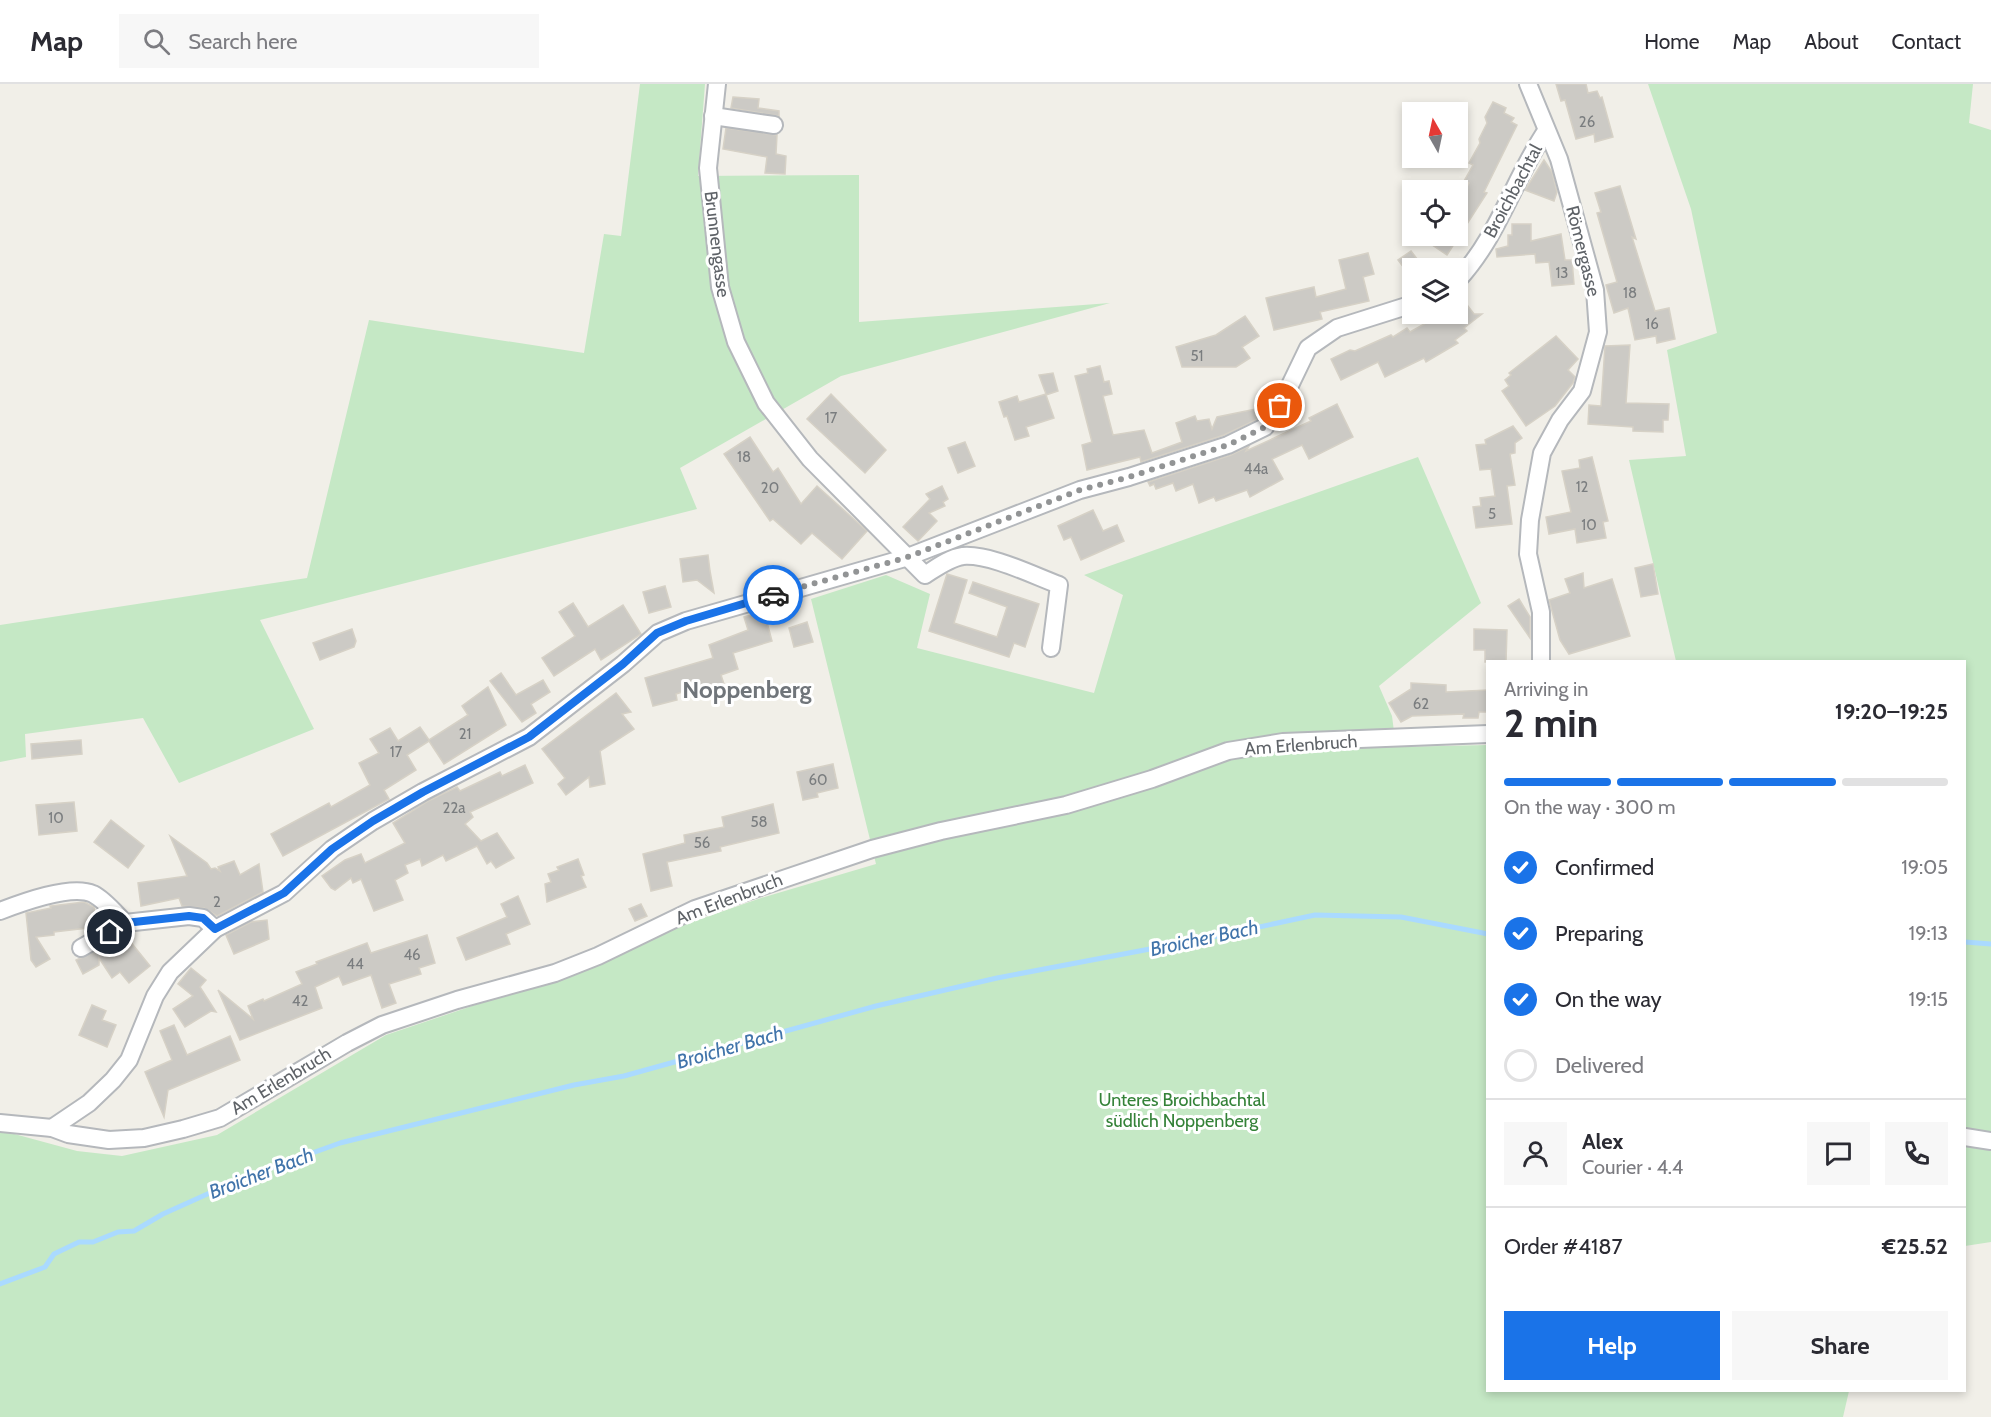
<!DOCTYPE html>
<meta charset="utf-8">
<style>
body{margin:0;font-family:Cabin,sans-serif;background:#f7f7f7;color:#2b2b33;height:100vh;display:flex;flex-direction:column;font-size:22px;white-space:nowrap}
*{box-sizing:border-box;margin:0}
p{font-size:20px;color:#7c7c81}
.icon{flex:none;width:33px;height:33px;fill:none;stroke:currentColor;stroke-width:2;stroke-linecap:round;stroke-linejoin:round}
.map{position:relative;flex:1;overflow:hidden}
.side{position:absolute;left:1486px;top:576px;width:480px;height:732px;display:flex;flex-direction:column;background:#fff;border-radius:0px;box-shadow:0 3px 9px #0003}
.side>*{flex:none}
.needle{width:39px;rotate:351deg}
.fabs{position:absolute;left:1402px;top:18px;display:grid;gap:12px}
.fabs a{display:grid;place-items:center;width:66px;height:66px;border-radius:0px;background:#fff;box-shadow:0 3px 9px #0003;font-size:30px}
.pin{position:absolute;display:grid;place-items:center;width:51px;height:51px;color:#fff;margin:-26px;border:3px solid #fff;border-radius:50%;box-shadow:0 2px 6px #0007}
.courier{position:absolute;display:grid;place-items:center;width:60px;height:60px;margin:-30px;border:4px solid #1a73e8;border-radius:50%;background:#fff;color:#222;box-shadow:0 2px 8px #0007}
.overview em{font-style:normal;font-weight:800}
.overview div{display:flex;flex-direction:column-reverse}
.overview{display:flex;align-items:center;justify-content:space-between;height:102px;padding:0 18px}
h1{font-size:39px;font-weight:800;line-height:45px}
.bar{display:grid;grid-template-columns:repeat(4,1fr);gap:9px 6px;align-content:center;height:72px;padding:0 18px}
.bar i{height:8px;border-radius:4px;background:#e1e1e2}
.bar .selected{background:#1a73e8}
.bar p{grid-column:span 4}
.line{display:flex;align-items:center;gap:15px;padding:0 18px;border-top:2px solid #e1e1e2}
.line div{flex:1}
.round{display:grid;place-items:center;flex:none;width:63px;height:63px;border-radius:0px;background:#f7f7f7}
ol{padding:0 18px;list-style:none}
li{display:flex;align-items:center;gap:18px;height:66px}
li p{margin-inline-start:auto}
li .icon{padding:6px;border-radius:50%;background:#1a73e8;color:#fff;stroke-width:4}
li:last-child{color:#7c7c81}
li i{width:33px;height:33px;border:3px solid #e1e1e2;border-radius:50%}
.action{display:flex;gap:12px;margin-top:auto;padding:12px 18px}
.action a{flex:1;height:69px;border-radius:0px;background:#1a73e8;color:#fff;font-size:24px;font-weight:800;line-height:69px;text-align:center}
.action a+a{background:#f7f7f7;color:#2b2b33}
header{display:flex;align-items:center;gap:36px;box-sizing:border-box;height:84px;padding:0 30px;background:#fff;border-bottom:2px solid #e1e1e2}
header strong{font-size:28px}
nav{display:flex;gap:33px;margin-inline-start:auto;font-size:21px}
.search{width:420px;height:54px;background:#f7f7f7;display:flex;align-items:center;gap:15px;box-sizing:border-box;padding:0 21px;border-radius:0px;color:#7c7c81;font-size:22px}
.map>svg:first-child{display:block}
.green{fill:#c5e8c5}
.lines{fill:none;stroke-linecap:round;stroke-linejoin:round}
.stream{stroke:#aadaff;stroke-width:5}
.building{fill:#cccac5;stroke:#d6d1c6;stroke-width:1.5}
.minor-casing{stroke:#b5b8bc;stroke-width:20}
.minor{stroke:#fff;stroke-width:16}
.done{stroke:#929495;stroke-width:6;stroke-dasharray:0 10.8}
.route{stroke:#1a73e8;stroke-width:8}
.labels{text-anchor:middle;dominant-baseline:central;stroke-width:6;stroke-linejoin:round;paint-order:stroke}
.number-label{font-size:15px;fill:#7a7d7f}
.street-label{font-size:18px;fill:#5f6368;stroke:#fff}
.park-label{font-size:18px;fill:#348238;stroke:#fff}
.water-label{font-size:20px;font-style:italic;fill:#4174aa;stroke:#fff}
.district-label{font-size:24px;font-weight:bold;fill:#70757a;stroke:#fff}
</style>
<header>
<strong>Map</strong>
<div class="search"><svg class="icon" aria-label="search" viewBox="0 0 24 24"><circle cx="10" cy="10" r="6"/><path d="M15 15l6 6"/></svg>Search here</div>
<nav><a>Home</a><a>Map</a><a>About</a><a>Contact</a></nav>
</header>
<div class="map">
<svg width="1991" height="1333" viewBox="0 0 1991 1333">
<rect width="100%" height="100%" fill="#f1efe8"/>
<g class="green">
<polygon points="640,0 705,0 698,92 859,91 859,238 1110,219 841,292 680,384 697,425 260,536 314,645 179,699 143,634 25,650 26,673 0,678 0,541 307,494 369,236 584,269 604,150 621,152"/>
<polygon points="1648,0 1973,0 1969,39 1991,46 1991,1158 1965,1162 1965,578 1676,577 1629,376 1686,372 1667,266 1717,249 1691,125"/>
<polygon points="1418,373 1481,519 1379,602 1392,632 1396,663 1488,661 1488,1306 1849,1307 1843,1333 0,1333 0,1049 7,1048 77,1067 122,1072 217,1051 386,951 612,875 680,842 761,814 876,780 811,515 886,491 930,510 917,564 1094,609 1123,511 1084,491"/>
</g>
<g class="lines">
<g class="stream">
<polyline points="1965,858 1991,860"/>
<polyline points="0,1200 45,1183 54,1170 79,1158 93,1158 118,1148 134,1147 163,1130 243,1094 340,1059 574,1001 624,992 876,922 997,894 1208,854 1315,831 1401,833 1488,850"/>
</g>
</g>
<g class="building">
<polygon points="1556,0 1586,0 1588,9 1597,7 1600,14 1602,13 1613,53 1595,58 1594,50 1576,55 1565,16 1561,17"/>
<polygon points="733,13 759,15 758,24 779,27 779,32 731,24"/>
<polygon points="1493,18 1506,24 1504,29 1514,34 1511,38 1517,41 1484,108 1487,109 1447,171 1419,152 1458,152 1458,118 1469,99 1464,97 1473,81 1469,79 1480,59 1479,55 1487,39 1485,33"/>
<polygon points="726,44 777,51 776,70 786,72 785,90 765,89 767,73 723,65"/>
<polygon points="1544,76 1552,88 1557,108 1554,117 1525,106"/>
<polygon points="1620,102 1636,155 1632,153 1655,227 1669,224 1675,255 1657,259 1656,252 1635,256 1628,224 1614,229 1606,201 1617,198 1597,129 1601,128 1595,109"/>
<polygon points="1512,140 1531,140 1531,157 1561,150 1565,176 1572,176 1574,200 1552,202 1549,178 1536,179 1535,170 1497,173 1496,165 1508,162 1508,151 1512,151"/>
<polygon points="1411,167 1424,184 1404,184 1398,176"/>
<polygon points="1368,169 1374,190 1363,193 1369,217 1320,228 1322,235 1274,246 1266,214 1314,203 1316,213 1346,205 1339,176"/>
<polygon points="1458,209 1474,230 1482,230 1464,244 1467,247 1455,256 1458,259 1426,278 1424,274 1385,293 1378,278 1341,296 1331,275 1350,266 1355,267 1391,251 1393,253 1407,244 1410,248 1442,230 1458,230"/>
<polygon points="1245,232 1259,252 1242,263 1250,274 1236,283 1182,283 1176,263 1216,251"/>
<polygon points="1556,252 1578,275 1568,286 1575,293 1573,299 1555,322 1526,342 1502,307 1509,302 1505,296 1511,291 1509,289"/>
<polygon points="1630,261 1626,319 1669,320 1668,336 1663,336 1663,348 1633,347 1633,343 1588,340 1589,321 1601,322 1605,262"/>
<polygon points="1100,282 1104,298 1109,297 1112,310 1103,312 1113,351 1144,346 1152,369 1182,358 1176,339 1195,332 1197,337 1209,335 1212,345 1217,333 1256,325 1255,322 1271,317 1258,335 1224,351 1141,378 1140,373 1087,386 1082,361 1092,358 1075,292 1088,289 1087,285"/>
<polygon points="1053,289 1058,307 1046,311 1054,334 1026,343 1029,352 1015,356 1007,332 1004,333 999,318 1017,312 1019,318 1046,310 1039,291"/>
<polygon points="831,310 886,366 865,389 807,335"/>
<polygon points="1337,320 1353,353 1309,375 1302,361 1272,375 1283,395 1250,413 1247,406 1216,417 1214,413 1199,419 1193,400 1176,407 1173,399 1156,405 1154,400 1150,402 1148,398 1231,371 1249,362 1246,367 1311,337 1309,334"/>
<polygon points="1513,342 1522,354 1515,359 1515,369 1510,370 1515,401 1507,402 1512,440 1476,444 1473,423 1481,422 1480,414 1495,412 1491,385 1480,386 1476,361 1486,360 1485,356"/>
<polygon points="750,353 773,388 778,384 801,420 817,402 867,447 842,475 812,449 801,460 773,435 770,437 724,370"/>
<polygon points="965,358 975,382 958,389 948,364"/>
<polygon points="1592,373 1608,437 1603,438 1606,454 1577,459 1575,445 1549,450 1546,433 1571,428 1562,387 1580,384 1579,376"/>
<polygon points="942,402 948,415 943,418 945,422 929,429 937,437 918,457 903,443 930,415 926,410"/>
<polygon points="1093,426 1103,447 1117,441 1124,457 1081,476 1071,453 1064,456 1058,442"/>
<polygon points="708,471 710,487 714,509 697,496 683,498 680,475"/>
<polygon points="1653,480 1658,510 1641,513 1635,484"/>
<polygon points="1583,489 1584,504 1612,495 1630,552 1569,570 1560,556 1549,516 1570,509 1565,495"/>
<polygon points="947,490 967,496 954,539 997,553 1007,523 969,509 973,498 1039,520 1025,563 1014,559 1009,573 929,547"/>
<polygon points="665,502 671,523 649,529 643,508"/>
<polygon points="1519,515 1530,533 1530,554 1508,522"/>
<polygon points="573,519 588,543 623,521 641,550 601,576 595,565 554,592 542,574 575,552 559,528"/>
<polygon points="764,527 772,557 733,569 738,585 721,591 724,600 703,607 701,602 676,610 677,616 653,622 645,594 713,574 709,561 748,546 744,533"/>
<polygon points="807,538 813,558 794,563 789,544"/>
<polygon points="352,545 356,557 354,563 320,576 313,559"/>
<polygon points="1474,545 1507,546 1506,578 1485,578 1485,566 1474,566"/>
<polygon points="501,589 516,611 543,596 550,608 531,620 536,629 522,638 490,597"/>
<polygon points="1411,599 1446,601 1446,608 1488,606 1488,628 1479,628 1478,634 1463,634 1464,630 1412,632 1401,638 1389,619 1411,605"/>
<polygon points="488,603 506,641 444,680 429,657 407,671 416,686 384,706 389,715 283,772 271,750 329,719 331,723 370,701 359,679 379,669 370,655 390,644 398,657 420,643 429,656 468,631 462,622"/>
<polygon points="616,609 631,628 622,630 634,645 600,667 605,700 590,703 589,693 566,711 558,700 565,694 542,665"/>
<polygon points="81,656 82,670 32,675 31,660"/>
<polygon points="833,680 838,704 817,709 818,713 803,716 797,688"/>
<polygon points="525,681 533,699 470,728 473,733 465,740 481,757 497,749 514,774 496,784 491,777 487,780 477,762 446,777 443,771 422,782 420,775 405,781 408,789 395,796 403,816 374,827 361,795 353,799 351,794 335,806 331,804 322,792 345,776 361,770 365,779 405,759 393,739 428,717 457,703 460,707 500,688 502,692"/>
<polygon points="74,718 77,747 39,751 36,721"/>
<polygon points="773,720 779,749 720,763 721,767 667,778 672,802 651,807 643,770 685,759 684,751 724,743 722,733"/>
<polygon points="111,736 144,762 128,784 94,758"/>
<polygon points="170,752 207,779 211,785 215,784 220,787 218,783 234,777 240,791 259,780 263,808 217,832 204,824 182,822 179,814 141,822 138,799 187,792"/>
<polygon points="578,775 584,791 581,792 586,803 547,818 545,800 551,798 548,790 559,786 557,783"/>
<polygon points="518,812 530,840 506,850 510,860 466,876 457,854 507,833 501,820"/>
<polygon points="84,818 94,823 96,843 54,848 54,851 36,853 50,875 36,883 31,876 26,829 51,824 50,822"/>
<polygon points="641,820 647,832 635,837 629,825"/>
<polygon points="267,836 269,855 234,870 226,851 251,838"/>
<polygon points="125,851 150,882 129,899 120,888 112,894 99,874 99,881 83,890 76,876 98,866 98,869"/>
<polygon points="427,851 435,879 419,884 421,890 389,900 396,919 382,924 371,891 343,901 339,892 315,903 322,924 240,956 218,906 253,935 248,922 263,915 264,917 302,900 296,888 317,880 316,878 367,859 371,869"/>
<polygon points="191,884 206,896 200,903 216,928 211,927 185,943 173,925 193,912 178,900"/>
<polygon points="92,921 106,927 102,936 116,941 107,963 79,951"/>
<polygon points="174,941 187,971 230,952 240,976 168,1006 164,1033 145,988 172,976 160,947"/>
</g>
<g class="lines">
<defs>
<g id="minor">
<path d="M717,0L708,84L720,203L736,258L766,319L810,375L925,491C936,484 949,474 963,472C991,470 1032,491 1059,501L1051,564"/>
<polyline points="1528,0 1559,75 1595,206 1598,248 1582,307 1560,336 1542,369 1530,436 1528,470 1541,528 1541,578"/>
<polyline points="713,32 774,41"/>
<path d="M1458,196C1500,150 1513,96 1546,47"/>
<path d="M0,827C21,819 71,800 93,810C105,816 116,830 125,839L189,832L203,834L215,845"/>
<polyline points="81,864 125,839"/>
<polyline points="0,1039 52,1044 68,1050 109,1056 144,1054 183,1045 220,1034 347,959 382,941 457,916 555,889 598,872 695,825 872,765 941,747 1066,721 1152,695 1228,667 1283,658 1488,650"/>
<polyline points="52,1044 89,1019 113,996 129,976 155,912 170,888 215,845 284,809 332,765 373,737 423,708 529,653 623,580 658,549 686,537 905,474 1080,406 1129,393 1228,361 1265,343 1280,322 1308,264 1337,244 1413,220"/>
<polyline points="1965,1053 1991,1057"/>
</g>
</defs>
<use href="#minor" class="minor-casing"/>
<use href="#minor" class="minor"/>
</g>
<g class="lines">
<polyline class="done" points="773,511 905,474 1080,406 1129,393 1228,361 1265,343 1280,322"/>
<polyline class="route" points="110,848 125,839 189,832 203,834 215,845 284,809 332,765 373,737 423,708 529,653 623,580 657,549 686,537 773,511"/>
</g>
<g class="labels">
<g class="number-label">
<text x="1587" y="38">26</text>
<text x="1562" y="189">13</text>
<text x="1630" y="209">18</text>
<text x="1652" y="240">16</text>
<text x="1197" y="272">51</text>
<text x="831" y="334">17</text>
<text x="744" y="373">18</text>
<text x="1256" y="385">44a</text>
<text x="1582" y="403">12</text>
<text x="770" y="404">20</text>
<text x="1492" y="430">5</text>
<text x="1589" y="441">10</text>
<text x="1421" y="620">62</text>
<text x="465" y="650">21</text>
<text x="396" y="668">17</text>
<text x="818" y="696">60</text>
<text x="454" y="724">22a</text>
<text x="56" y="734">10</text>
<text x="759" y="738">58</text>
<text x="702" y="759">56</text>
<text x="217" y="818">2</text>
<text x="412" y="871">46</text>
<text x="355" y="880">44</text>
<text x="300" y="917">42</text>
</g>
<g class="street-label">
<text transform="translate(1513 107) rotate(-62)">Broichbachtal</text>
<text transform="translate(717 160) rotate(83)">Brunnengasse</text>
<text transform="translate(1583 167) rotate(76)">Römergasse</text>
<text transform="translate(1301 661) rotate(-4)">Am Erlenbruch</text>
<text transform="translate(729 815) rotate(-21)">Am Erlenbruch</text>
<text transform="translate(281 997) rotate(-31)">Am Erlenbruch</text>
</g>
<g class="park-label">
<text x="1182" y="1016">Unteres Broichbachtal<tspan x="1182" dy="21">südlich Noppenberg</tspan></text>
</g>
<g class="water-label">
<text transform="translate(1204 854) rotate(-12)">Broicher Bach</text>
<text transform="translate(730 963) rotate(-16)">Broicher Bach</text>
<text transform="translate(261 1089) rotate(-21)">Broicher Bach</text>
</g>
<g class="district-label">
<text x="747" y="605">Noppenberg</text>
</g>
</g>
</svg>
<div class="fabs">
<a><svg class="needle" viewBox="-14 -14 28 28"><path d="M0-13l5 13h-10z" fill="#e53935"/><path d="M0 13l5-13h-10z" fill="#7c7c81"/></svg></a>
<a><svg class="icon" aria-label="locate" viewBox="0 0 24 24"><circle cx="12" cy="12" r="6"/><path d="M12 2v4M12 18v4M2 12h4M18 12h4"/></svg></a>
<a><svg class="icon" aria-label="layers" viewBox="0 0 24 24"><path d="M12 4l9 5-9 5-9-5zM3 14l9 5 9-5"/></svg></a>
</div>
<div class="pin" style="left:1280px;top:322px;background:#ea580c"><svg class="icon" aria-label="bag" viewBox="0 0 24 24"><path d="M5 8h14l-1 12H6zM9 8a3 3 0 0 1 6 0"/></svg></div>
<div class="pin" style="left:110px;top:848px;background:#1f2937"><svg class="icon" aria-label="home" viewBox="0 0 24 24"><path d="M3 11l9-7 9 7M6 9v11h12V9"/></svg></div>
<div class="courier" style="left:773px;top:511px"><svg class="icon" aria-label="car" viewBox="0 0 24 24"><path d="M5 17H2v-5l4-1 3-4h7l3 4 3 1v5h-3M9 17h6M6 11h13"/><circle cx="7" cy="17" r="2"/><circle cx="17" cy="17" r="2"/></svg></div>
<section class="side">
<div class="overview"><div><h1>2 min</h1><p>Arriving in</p></div><em>19:20–19:25</em></div>
<div class="bar"><i class="selected"></i><i class="selected"></i><i class="selected"></i><i></i><p>On the way · 300 m</p></div>
<ol>
<li><svg class="icon" aria-label="check" viewBox="0 0 24 24"><path d="M5 12l5 5 9-10"/></svg>Confirmed<p>19:05</p></li>
<li><svg class="icon" aria-label="check" viewBox="0 0 24 24"><path d="M5 12l5 5 9-10"/></svg>Preparing<p>19:13</p></li>
<li><svg class="icon" aria-label="check" viewBox="0 0 24 24"><path d="M5 12l5 5 9-10"/></svg>On the way<p>19:15</p></li>
<li><i></i>Delivered</li>
</ol>
<div class="line" style="height:108px"><a class="round"><svg class="icon" aria-label="person" viewBox="0 0 24 24"><circle cx="12" cy="8" r="4"/><path d="M4 21q1-7 8-7t8 7"/></svg></a><div><b>Alex</b><p>Courier · 4.4</p></div><a class="round"><svg class="icon" aria-label="chat" viewBox="0 0 24 24"><path d="M4 5h16v11H9l-5 4z"/></svg></a><a class="round"><svg class="icon" aria-label="phone" viewBox="0 0 24 24"><path d="M5 4h4l2 5-3 2q2 4 5 5l2-3 5 2v4C11 20 4 13 5 4z"/></svg></a></div>
<div class="line" style="height:78px"><div>Order #4187</div><b>€25.52</b></div>
<div class="action"><a>Help</a><a>Share</a></div>
</section>
</div>
